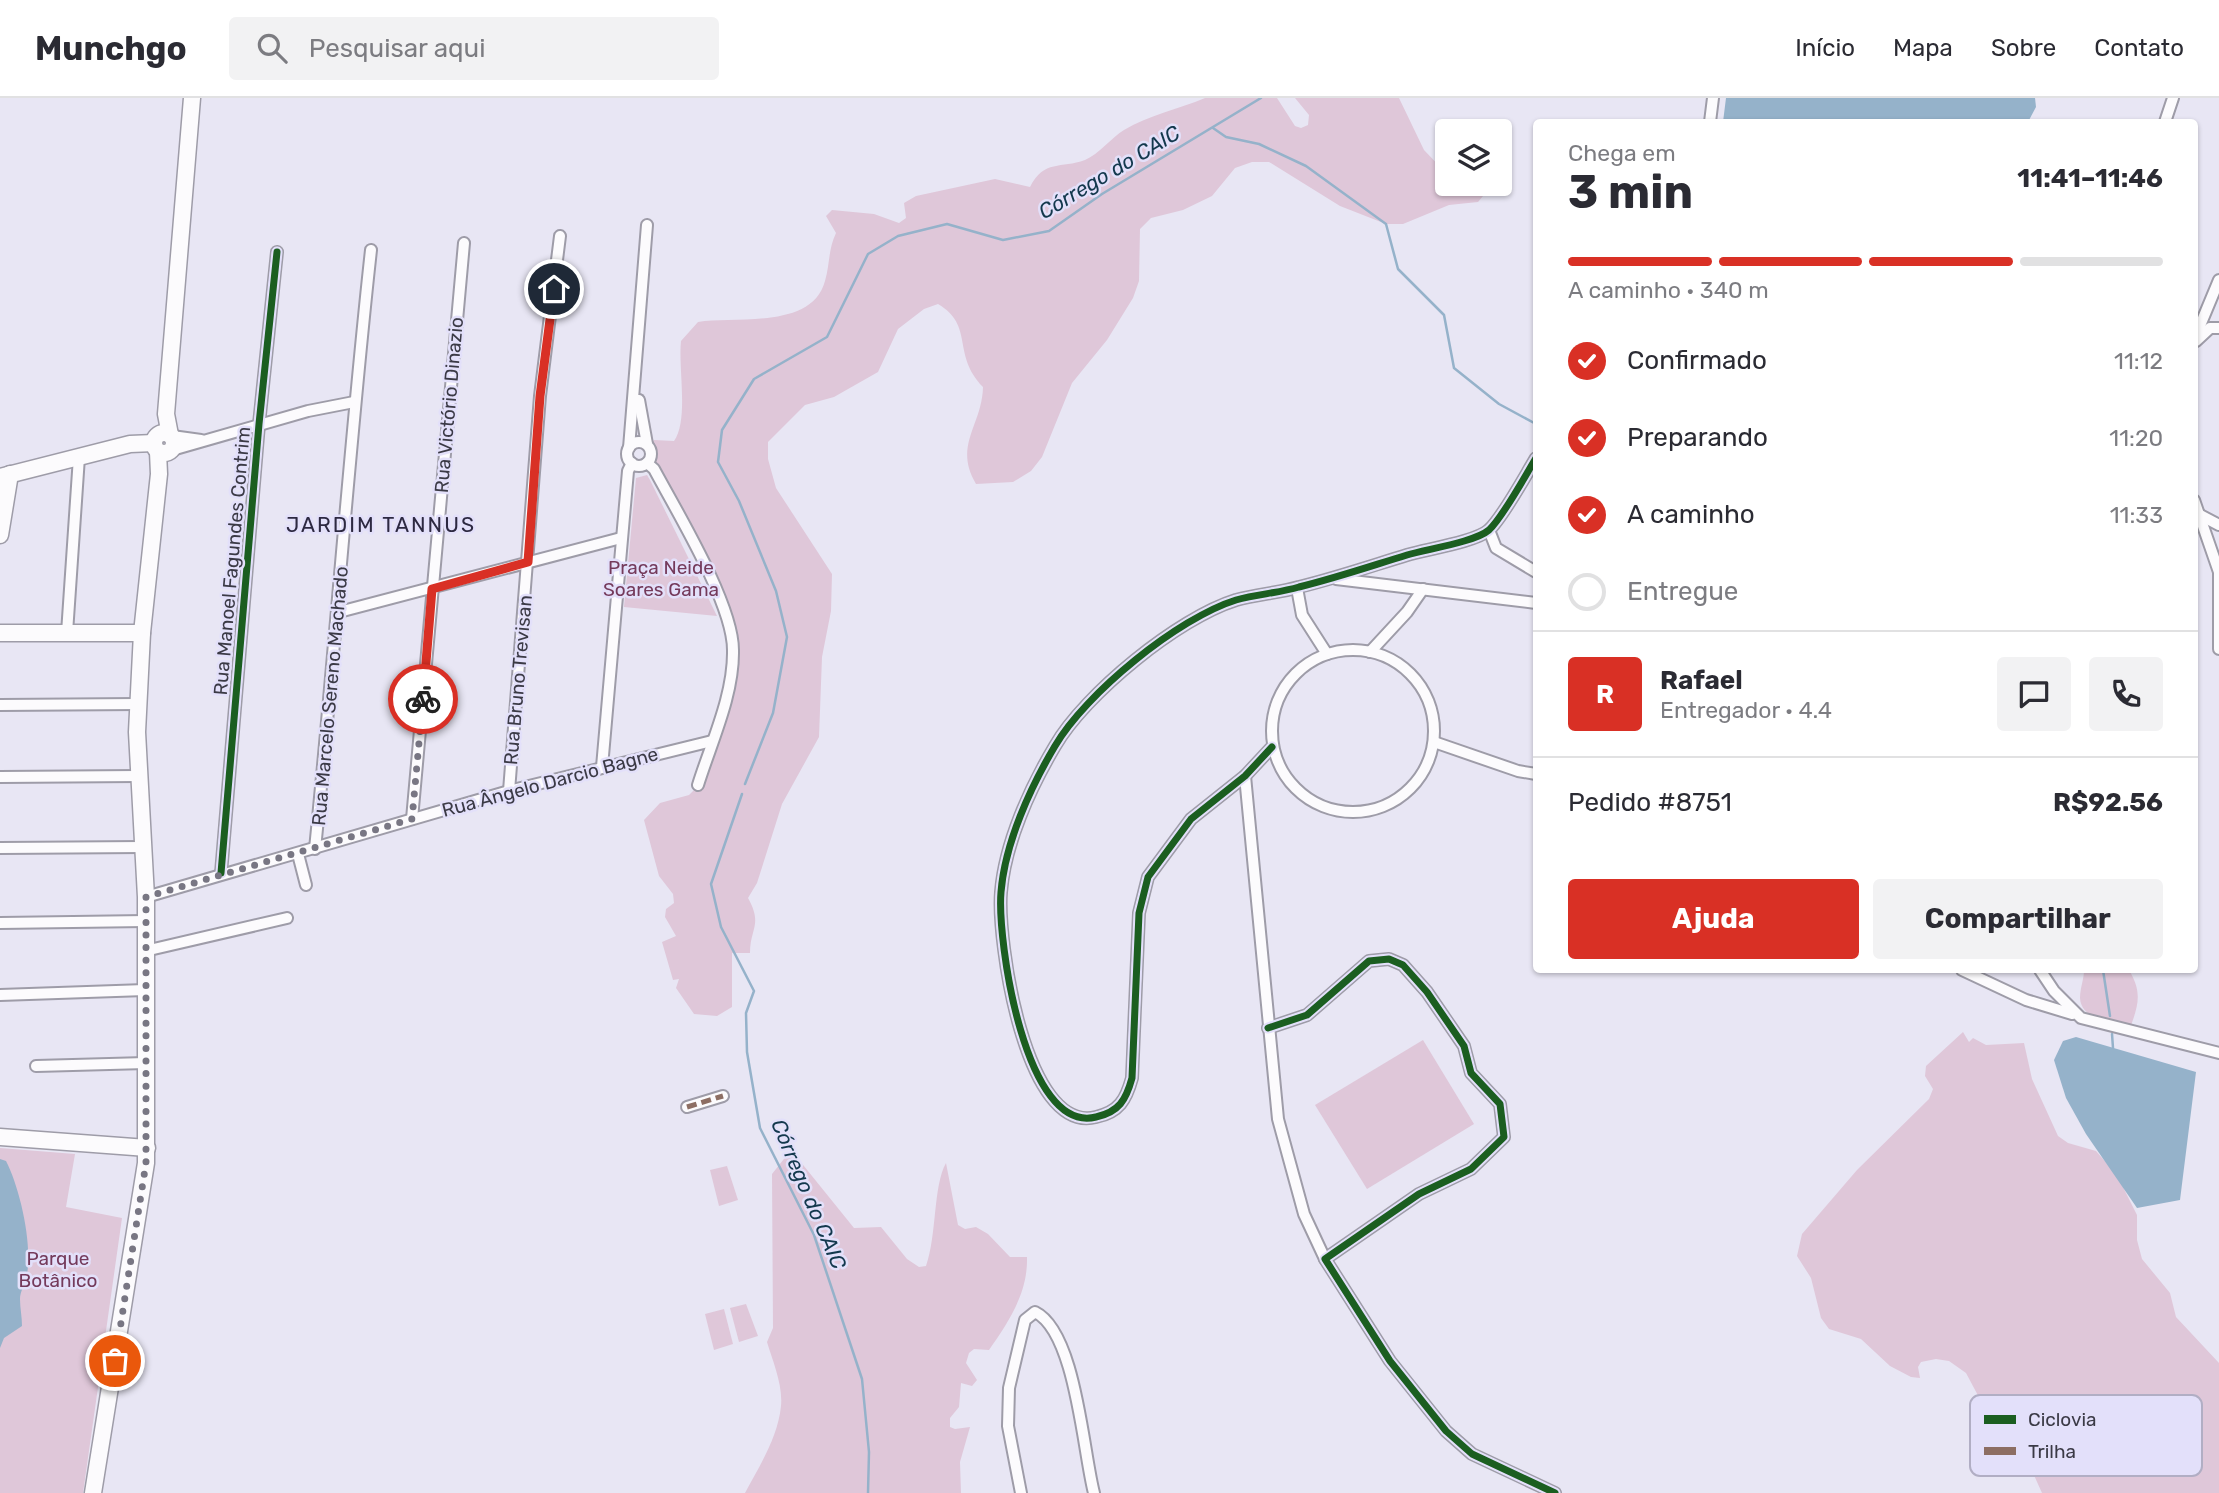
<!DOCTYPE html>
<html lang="pt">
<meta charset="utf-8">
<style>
body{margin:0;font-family:Rubik,sans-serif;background:#f2f2f3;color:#2b2b33;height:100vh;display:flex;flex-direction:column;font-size:26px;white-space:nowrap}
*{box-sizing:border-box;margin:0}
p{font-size:23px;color:#7c7c81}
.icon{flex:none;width:38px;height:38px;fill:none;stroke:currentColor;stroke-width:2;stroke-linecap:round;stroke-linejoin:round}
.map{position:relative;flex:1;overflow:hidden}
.panel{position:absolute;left:1533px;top:21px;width:665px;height:854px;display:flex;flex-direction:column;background:#fff;border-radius:7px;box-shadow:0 2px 5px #0004}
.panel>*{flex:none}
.fabs{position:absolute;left:1435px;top:21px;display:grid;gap:14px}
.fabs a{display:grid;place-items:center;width:77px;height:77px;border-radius:7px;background:#fff;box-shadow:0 2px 5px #0004;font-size:35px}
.pin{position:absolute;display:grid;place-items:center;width:60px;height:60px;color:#fff;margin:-30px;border:4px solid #fff;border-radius:50%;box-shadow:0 2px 7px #0007}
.courier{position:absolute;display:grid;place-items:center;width:70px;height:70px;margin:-35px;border:5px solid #d93025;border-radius:50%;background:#fff;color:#222;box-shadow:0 2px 9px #0007}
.overview em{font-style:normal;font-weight:700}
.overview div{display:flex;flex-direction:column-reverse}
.overview{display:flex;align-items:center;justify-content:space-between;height:119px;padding:0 35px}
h1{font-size:46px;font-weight:700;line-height:52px}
.bar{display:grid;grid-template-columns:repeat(4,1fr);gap:10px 7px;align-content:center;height:84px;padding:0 35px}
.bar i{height:9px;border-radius:5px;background:#e1e1e2}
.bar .selected{background:#d93025}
.bar p{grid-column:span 4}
.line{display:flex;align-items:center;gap:18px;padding:0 35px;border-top:2px solid #e1e1e2}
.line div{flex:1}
.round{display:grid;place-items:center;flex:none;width:74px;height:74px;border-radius:7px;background:#f2f2f3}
ol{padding:0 35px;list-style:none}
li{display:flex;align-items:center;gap:21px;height:77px}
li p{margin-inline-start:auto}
li .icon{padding:7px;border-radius:50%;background:#d93025;color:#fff;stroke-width:4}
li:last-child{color:#7c7c81}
li i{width:38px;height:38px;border:4px solid #e1e1e2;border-radius:50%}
.primary-button{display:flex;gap:14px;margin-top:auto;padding:14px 35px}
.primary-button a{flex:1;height:80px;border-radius:7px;background:#d93025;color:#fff;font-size:28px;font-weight:700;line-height:80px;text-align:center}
.primary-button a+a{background:#f2f2f3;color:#2b2b33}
header{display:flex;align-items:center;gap:42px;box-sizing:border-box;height:98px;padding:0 35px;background:#fff;border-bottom:2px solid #e1e1e2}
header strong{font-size:33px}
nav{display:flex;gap:38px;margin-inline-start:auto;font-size:24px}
.search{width:490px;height:63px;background:#f2f2f3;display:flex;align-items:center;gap:18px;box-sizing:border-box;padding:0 24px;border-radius:7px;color:#7c7c81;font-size:26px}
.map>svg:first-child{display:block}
.green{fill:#dfc7d9}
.water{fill:#95b2ca}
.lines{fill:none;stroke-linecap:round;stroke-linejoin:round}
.stream{stroke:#95b2ca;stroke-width:2.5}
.street-casing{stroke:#9e9ca8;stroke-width:14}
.secondary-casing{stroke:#9e9ca8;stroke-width:19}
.street{stroke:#fcfbfd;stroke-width:10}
.secondary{stroke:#fcfbfd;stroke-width:16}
.quiet{stroke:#8d6e63;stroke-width:5;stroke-dasharray:10 5;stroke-linecap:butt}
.cycleway-casing{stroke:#e3e0fa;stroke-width:11}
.cycleway{stroke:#1b5e20;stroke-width:7}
.done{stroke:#787683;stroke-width:7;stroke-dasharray:0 12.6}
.route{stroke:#d93025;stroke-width:9}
.labels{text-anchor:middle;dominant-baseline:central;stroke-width:5;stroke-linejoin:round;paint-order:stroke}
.street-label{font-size:19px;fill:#3b3a46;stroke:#e3e0fa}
.park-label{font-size:19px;fill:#743a5b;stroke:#e3e0fa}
.water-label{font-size:21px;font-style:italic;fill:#13384d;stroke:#e3e0fa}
.neighbourhood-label{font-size:21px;letter-spacing:2px;fill:#2d2941;stroke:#e3e0fa}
.key{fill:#e3e0fa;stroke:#b1aec4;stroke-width:2}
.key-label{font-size:19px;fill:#3b3a46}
</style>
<header>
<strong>Munchgo</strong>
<div class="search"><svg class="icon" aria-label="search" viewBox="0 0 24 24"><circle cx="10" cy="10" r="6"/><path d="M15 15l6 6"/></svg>Pesquisar aqui</div>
<nav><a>Início</a><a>Mapa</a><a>Sobre</a><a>Contato</a></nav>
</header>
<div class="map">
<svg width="2219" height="1395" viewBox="0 0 2219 1395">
<rect width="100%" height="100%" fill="#e8e6f4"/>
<g class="green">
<path d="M1205,0H1277L1295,28L1301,30L1308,27L1309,17L1295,0H1399L1424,52L1447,76V86H1463L1483,98L1478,104L1449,107L1403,126H1386L1340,108L1269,64H1252L1235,70L1212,98L1183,112L1151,120L1140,131L1139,183L1133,200L1107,242L1072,285L1042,359L1031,373L1013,384L976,386C953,347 982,328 983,289C951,256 975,228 938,206L924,211L898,231L878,274L834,299L805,307L768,344V361L776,390L832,476L831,513L822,559L819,639L782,706L757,785L748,800C763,827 750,830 750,855H732V909L717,918L694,916L676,890L679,881L673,882L662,844L676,838L665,819L666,811L674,805L673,796L659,778L644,722L660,705L689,697L700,686L719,639L731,534L715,504L696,438L648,359L649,350L654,342L674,343C689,322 678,270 681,243L698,224C734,218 812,232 825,183C830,166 828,152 836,135L826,118L832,112L874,116L899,125L906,120L904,105L916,98L995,81L1030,89C1044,61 1061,71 1085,62C1099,56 1111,40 1124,32C1149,17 1179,11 1205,0Z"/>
<polygon points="647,377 650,382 717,518 624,509 636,380"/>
<path d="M2084,872H2129C2142,894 2139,906 2130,930C2114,926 2081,922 2080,900C2080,890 2084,881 2084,872Z"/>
<polygon points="1963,934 1969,944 1973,940 1986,947 2024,945 2032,981 2058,1038 2068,1045 2096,1053 2117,1077 2137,1117 2137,1142 2142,1161 2170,1195 2176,1219 2219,1265 2219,1395 2042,1395 2020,1346 1982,1305 1966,1275 1949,1263 1936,1261 1921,1264 1918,1269 1920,1280 1911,1279 1890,1268 1861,1241 1829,1231 1821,1220 1811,1180 1797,1158 1802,1136 1857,1072 1929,1001 1933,991 1925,978 1926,968"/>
<polygon points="1423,942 1474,1026 1367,1091 1315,1007"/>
<polygon points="0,1050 75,1056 66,1109 122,1120 83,1395 0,1395"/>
<path d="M791,1052L854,1130L881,1129L907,1161L919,1169L926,1168C937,1137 933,1088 946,1065L958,1127L965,1131L976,1129L988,1136L1010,1159H1027C1028,1195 1009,1223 989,1252L974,1251L969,1255L966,1265L977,1282L972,1288L961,1285L959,1309L950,1320V1329L955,1331L970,1329L960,1364L961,1395H745C759,1369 778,1339 781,1308C783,1287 773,1264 767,1244L773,1230L772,1076Z"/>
<polygon points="727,1068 738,1102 719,1108 710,1072"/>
<polygon points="746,1206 758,1238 739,1244 730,1210"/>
<polygon points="724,1211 733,1246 714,1252 705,1216"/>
</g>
<g class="water">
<polygon points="1726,0 2035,0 2036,9 2028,24 1723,24"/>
<polygon points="2076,939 2196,974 2180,1102 2137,1110 2086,1036 2066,1000 2054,962 2063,943"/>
<path d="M0,1061L6,1063C20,1090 34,1150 26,1181C24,1188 20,1194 20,1201C20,1210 22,1219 22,1228L4,1240L0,1250Z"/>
</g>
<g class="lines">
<g class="stream">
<polyline points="1213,30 1226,39 1259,46 1306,68 1386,126 1398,171 1444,217 1454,270 1499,306 1536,326"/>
<polyline points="745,686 773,615 787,539 776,493 739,403 718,364 722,332 754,281 827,239 868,156 898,138 947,126 1003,142 1049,133 1102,96 1261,0"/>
<polyline points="742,696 711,786 721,829 754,893 746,915 747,954 760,1030 814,1137 862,1281 869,1354 868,1395"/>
<polyline points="2103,872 2110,918"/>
<polyline points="2112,936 2113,950"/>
</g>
<defs>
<g id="street">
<polyline points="1710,24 1713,0"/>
<polyline points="2165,24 2173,0"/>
<polyline points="2194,242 2219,182"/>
<polyline points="2196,243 2210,230 2219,230"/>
<polyline points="639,302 647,346"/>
<polyline points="172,338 201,342"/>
<circle cx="639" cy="356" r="12"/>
<polyline points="629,350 647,127"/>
<polyline points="172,352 308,313 354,304"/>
<path d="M647,365L654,371C677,414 733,506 733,552C734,597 711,645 698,687"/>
<polyline points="2194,402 2219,474 2219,551"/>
<polyline points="2200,417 2219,427"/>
<polyline points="1489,432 1496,450 1536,474"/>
<polyline points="1336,481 1536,505"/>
<polyline points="1297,490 1302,517 1327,556"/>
<polyline points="339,514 621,440"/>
<polyline points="67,535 79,359"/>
<circle cx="1353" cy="633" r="81"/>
<polyline points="1370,554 1407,514 1423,491"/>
<polyline points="0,607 138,606"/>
<polyline points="1434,644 1518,673 1536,676"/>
<path d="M1272,649L1245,678L1191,721L1148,779L1139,815L1132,980C1126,1002 1119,1014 1096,1019C1025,1037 997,842 1001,794C1005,745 1030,690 1055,648C1085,596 1178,520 1236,502C1257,496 1279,495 1299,489C1336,480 1371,468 1407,457C1427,451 1475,444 1489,432C1503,419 1525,378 1536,360"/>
<polyline points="602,669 628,373 632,365"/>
<polyline points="1245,678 1278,1021 1304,1116 1325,1161"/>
<polyline points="0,679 138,678"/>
<polyline points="509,693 540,298 560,138"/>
<polyline points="412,721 464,145"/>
<polyline points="0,750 143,749"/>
<path d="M315,751C335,551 349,351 371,152"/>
<polyline points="298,756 306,787"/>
<polyline points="221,775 259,326 277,154"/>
<polyline points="146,799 509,693 712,643"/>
<polyline points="0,825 146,823"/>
<polyline points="145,853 287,820"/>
<polyline points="1962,872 2026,902 2072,916"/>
<polyline points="2040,872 2054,893 2081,920 2219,955"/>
<polyline points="0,897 145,892"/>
<polyline points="1268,930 1307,917 1369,863 1389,861 1403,867 1427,894 1464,948 1471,975 1500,1006 1504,1039 1471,1071 1419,1096 1325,1161 1390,1263 1446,1333 1472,1356 1555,1395"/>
<polyline points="36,968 146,965"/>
<polyline points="687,1009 723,998"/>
<path d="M1021,1395L1008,1328L1009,1290L1025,1222L1035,1214C1076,1234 1083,1354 1094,1395"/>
</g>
<g id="secondary">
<circle cx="164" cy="345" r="10"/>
<polyline points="170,337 166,316 192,0"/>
<polyline points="0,379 130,346 154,345"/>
<polyline points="0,437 10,376"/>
<polyline points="0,535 142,535"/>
<polyline points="0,1039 147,1050"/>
<polyline points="93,1395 146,1065 146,799 137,634 142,535 159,376 158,354"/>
</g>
</defs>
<use href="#street" class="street-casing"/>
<use href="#secondary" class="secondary-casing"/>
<use href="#street" class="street"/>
<use href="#secondary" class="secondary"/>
<polyline class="quiet" points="687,1009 723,998"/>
<defs>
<g id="cycleway">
<path d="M1272,649L1245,678L1191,721L1148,779L1139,815L1132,980C1126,1002 1119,1014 1096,1019C1025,1037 997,842 1001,794C1005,745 1030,690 1055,648C1085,596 1178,520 1236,502C1257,496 1279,495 1299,489C1336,480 1371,468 1407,457C1427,451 1475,444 1489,432C1503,419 1525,378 1536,360"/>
<polyline points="221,775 259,326 277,154"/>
<polyline points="1268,930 1307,917 1369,863 1389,861 1403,867 1427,894 1464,948 1471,975 1500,1006 1504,1039 1471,1071 1419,1096 1325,1161 1390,1263 1446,1333 1472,1356 1555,1395"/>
</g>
</defs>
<use href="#cycleway" class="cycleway-casing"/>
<use href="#cycleway" class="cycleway"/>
</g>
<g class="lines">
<polyline class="done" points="115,1263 146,1065 146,799 412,721 423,601"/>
<polyline class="route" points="423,601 432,491 528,464 540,298 554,191"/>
</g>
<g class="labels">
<g class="street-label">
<text transform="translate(449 307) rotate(-85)">Rua Victório Dinazio</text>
<text transform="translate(232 463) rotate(-85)">Rua Manoel Fagundes Contrim</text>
<text transform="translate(518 582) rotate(-85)">Rua Bruno Trevisan</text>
<text transform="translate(330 598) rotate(-85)">Rua Marcelo Sereno Machado</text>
<text transform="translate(550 684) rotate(-15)">Rua Ângelo Darcio Bagne</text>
</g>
<g class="park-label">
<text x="661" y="469">Praça Neide<tspan x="661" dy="22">Soares Gama</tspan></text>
<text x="58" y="1160">Parque<tspan x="58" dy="22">Botânico</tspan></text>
</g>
<g class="water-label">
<text transform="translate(1109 74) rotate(-31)">Córrego do CAIC</text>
<text transform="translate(809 1096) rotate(67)">Córrego do CAIC</text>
</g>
<g class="neighbourhood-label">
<text x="381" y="426">JARDIM TANNUS</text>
</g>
</g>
<rect x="1970" y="1297" width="232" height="81" rx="10" class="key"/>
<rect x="1984" y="1317" width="32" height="9" fill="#1b5e20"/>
<rect x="1984" y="1349" width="32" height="8" fill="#8d6e63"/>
<g class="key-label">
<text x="2028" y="1328">Ciclovia</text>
<text x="2028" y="1360">Trilha</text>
</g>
</svg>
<div class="fabs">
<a><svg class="icon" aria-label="layers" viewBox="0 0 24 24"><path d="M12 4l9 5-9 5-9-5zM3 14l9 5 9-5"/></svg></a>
</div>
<div class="pin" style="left:115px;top:1263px;background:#ea580c"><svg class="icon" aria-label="bag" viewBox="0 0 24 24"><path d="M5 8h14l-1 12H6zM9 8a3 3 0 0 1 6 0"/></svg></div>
<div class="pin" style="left:554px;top:191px;background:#1f2937"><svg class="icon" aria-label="home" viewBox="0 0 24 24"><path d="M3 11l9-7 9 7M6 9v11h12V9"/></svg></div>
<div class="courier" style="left:423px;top:601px"><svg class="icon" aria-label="bike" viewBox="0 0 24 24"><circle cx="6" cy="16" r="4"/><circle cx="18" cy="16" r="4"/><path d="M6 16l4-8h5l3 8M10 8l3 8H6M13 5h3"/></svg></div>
<section class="panel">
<div class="overview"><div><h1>3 min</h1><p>Chega em</p></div><em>11:41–11:46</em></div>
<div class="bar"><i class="selected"></i><i class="selected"></i><i class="selected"></i><i></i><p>A caminho · 340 m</p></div>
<ol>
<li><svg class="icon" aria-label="check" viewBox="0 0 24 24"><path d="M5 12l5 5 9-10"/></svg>Confirmado<p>11:12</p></li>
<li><svg class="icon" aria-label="check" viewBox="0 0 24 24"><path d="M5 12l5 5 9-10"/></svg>Preparando<p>11:20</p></li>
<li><svg class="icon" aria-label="check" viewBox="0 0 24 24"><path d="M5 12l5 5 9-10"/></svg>A caminho<p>11:33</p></li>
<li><i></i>Entregue</li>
</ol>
<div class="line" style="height:126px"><b class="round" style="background:#d93025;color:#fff">R</b><div><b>Rafael</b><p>Entregador · 4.4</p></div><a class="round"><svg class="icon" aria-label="chat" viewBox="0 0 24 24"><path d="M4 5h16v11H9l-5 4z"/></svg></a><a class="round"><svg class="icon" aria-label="phone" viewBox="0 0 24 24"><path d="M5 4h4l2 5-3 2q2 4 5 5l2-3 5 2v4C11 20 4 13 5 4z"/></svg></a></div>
<div class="line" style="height:91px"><div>Pedido #8751</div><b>R$92.56</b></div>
<div class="primary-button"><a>Ajuda</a><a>Compartilhar</a></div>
</section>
</div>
